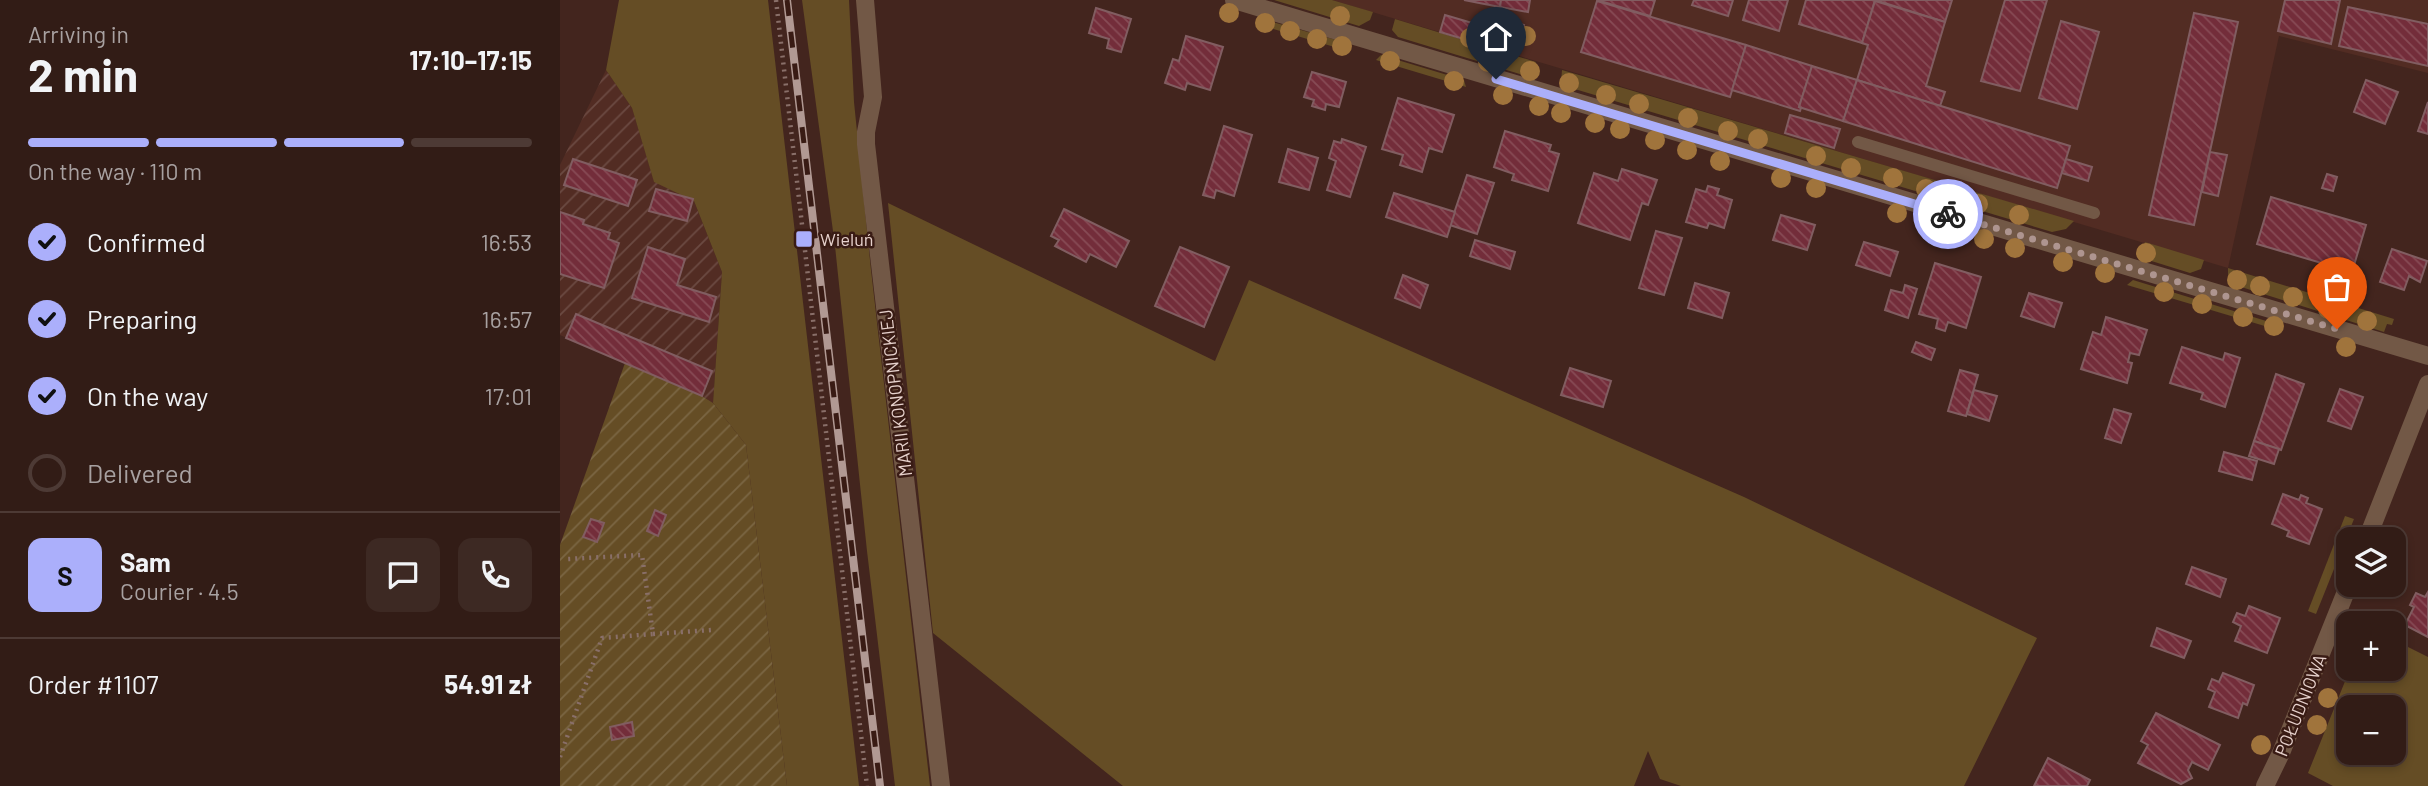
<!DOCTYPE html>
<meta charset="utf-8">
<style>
body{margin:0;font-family:Barlow,sans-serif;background:#3d2923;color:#f1f3f6;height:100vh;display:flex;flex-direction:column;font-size:26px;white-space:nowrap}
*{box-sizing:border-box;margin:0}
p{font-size:23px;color:#a8a1a1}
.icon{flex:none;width:38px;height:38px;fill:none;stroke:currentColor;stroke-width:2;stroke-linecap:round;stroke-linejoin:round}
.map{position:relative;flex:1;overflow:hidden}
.drawer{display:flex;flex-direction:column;background:#321c16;width:560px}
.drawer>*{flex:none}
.tools{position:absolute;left:1776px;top:527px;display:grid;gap:14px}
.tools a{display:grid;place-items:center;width:70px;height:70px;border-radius:14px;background:#321c16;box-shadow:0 4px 10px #0003,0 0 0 2px #4d3a35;font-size:35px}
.pin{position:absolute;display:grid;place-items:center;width:60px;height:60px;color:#fff;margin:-72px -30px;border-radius:50% 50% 50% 0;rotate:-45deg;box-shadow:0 0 7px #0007}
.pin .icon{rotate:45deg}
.courier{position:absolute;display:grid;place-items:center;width:70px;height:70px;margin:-35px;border:5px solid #abaffb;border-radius:50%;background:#fff;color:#222;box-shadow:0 2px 9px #0007}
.summary em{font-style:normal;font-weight:700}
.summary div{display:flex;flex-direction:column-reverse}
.summary{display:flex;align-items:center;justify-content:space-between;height:119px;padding:0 28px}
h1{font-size:46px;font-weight:700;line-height:52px}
.bar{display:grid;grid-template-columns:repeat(4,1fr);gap:10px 7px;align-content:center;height:84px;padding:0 28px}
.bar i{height:9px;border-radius:5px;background:#4d3a35}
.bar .selected{background:#abaffb}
.bar p{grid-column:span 4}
.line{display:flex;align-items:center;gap:18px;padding:0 28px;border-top:2px solid #4d3a35}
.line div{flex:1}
.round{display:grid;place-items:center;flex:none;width:74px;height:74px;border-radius:14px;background:#3d2923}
ol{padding:0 28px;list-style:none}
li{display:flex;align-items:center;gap:21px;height:77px}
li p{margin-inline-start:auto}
li .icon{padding:7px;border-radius:50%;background:#abaffb;color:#111;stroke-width:4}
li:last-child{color:#a8a1a1}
li i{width:38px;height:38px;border:4px solid #4d3a35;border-radius:50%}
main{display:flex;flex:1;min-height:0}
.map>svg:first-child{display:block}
.built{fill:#522c23}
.industrial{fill:url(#industrial-furrows)}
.grass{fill:#654d25;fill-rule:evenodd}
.garden{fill:url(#garden-furrows)}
.building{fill:url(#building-back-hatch);stroke:#815d61;stroke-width:2}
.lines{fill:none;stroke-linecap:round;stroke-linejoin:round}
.path{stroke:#896f69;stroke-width:4.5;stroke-dasharray:2 5;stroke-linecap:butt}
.service{stroke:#725846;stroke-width:12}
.minor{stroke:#725846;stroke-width:18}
.rail-casing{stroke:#b19993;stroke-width:8}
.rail{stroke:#391b14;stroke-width:5;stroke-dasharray:16;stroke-linecap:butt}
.tree{fill:#a0743c}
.done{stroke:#ae9590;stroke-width:7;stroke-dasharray:0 12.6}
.route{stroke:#abaffb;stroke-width:9}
.poi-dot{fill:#abaffb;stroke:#391b14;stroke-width:2.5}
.labels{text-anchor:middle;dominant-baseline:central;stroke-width:5;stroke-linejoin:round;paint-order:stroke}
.poi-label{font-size:18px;fill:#e7d2cd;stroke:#391b14;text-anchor:start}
.street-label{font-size:18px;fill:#e7d2cd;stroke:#391b14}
</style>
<main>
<section class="drawer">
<div class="summary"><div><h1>2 min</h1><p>Arriving in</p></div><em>17:10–17:15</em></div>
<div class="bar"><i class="selected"></i><i class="selected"></i><i class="selected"></i><i></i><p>On the way · 110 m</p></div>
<ol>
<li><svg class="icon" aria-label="check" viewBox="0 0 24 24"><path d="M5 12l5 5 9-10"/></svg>Confirmed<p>16:53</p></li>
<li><svg class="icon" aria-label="check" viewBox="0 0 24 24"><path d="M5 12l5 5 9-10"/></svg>Preparing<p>16:57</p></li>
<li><svg class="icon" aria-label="check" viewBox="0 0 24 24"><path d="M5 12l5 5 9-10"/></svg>On the way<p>17:01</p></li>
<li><i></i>Delivered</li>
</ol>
<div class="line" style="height:126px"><b class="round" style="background:#abaffb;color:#111">S</b><div><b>Sam</b><p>Courier · 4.5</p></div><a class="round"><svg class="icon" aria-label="chat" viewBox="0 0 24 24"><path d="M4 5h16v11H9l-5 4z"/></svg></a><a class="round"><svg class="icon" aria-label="phone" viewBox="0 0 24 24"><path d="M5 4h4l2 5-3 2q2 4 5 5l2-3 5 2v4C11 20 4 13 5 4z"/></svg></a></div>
<div class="line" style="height:91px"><div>Order #1107</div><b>54.91 zł</b></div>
</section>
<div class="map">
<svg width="1868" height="786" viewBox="0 0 1868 786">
<defs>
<pattern id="industrial-furrows" width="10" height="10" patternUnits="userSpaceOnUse" patternTransform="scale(1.75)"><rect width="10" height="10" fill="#522c23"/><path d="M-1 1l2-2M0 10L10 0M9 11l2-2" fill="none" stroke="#6b4a42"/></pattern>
<pattern id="garden-furrows" width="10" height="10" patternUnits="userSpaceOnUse" patternTransform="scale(1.75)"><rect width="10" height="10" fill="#654d25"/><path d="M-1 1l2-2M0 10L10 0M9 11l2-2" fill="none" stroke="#7b6643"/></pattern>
<pattern id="building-back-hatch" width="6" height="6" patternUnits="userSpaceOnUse" patternTransform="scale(1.75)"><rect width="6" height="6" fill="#732d3a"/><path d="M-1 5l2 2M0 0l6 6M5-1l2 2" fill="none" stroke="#874b55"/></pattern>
</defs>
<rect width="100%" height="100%" fill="#43251e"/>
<polygon class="built" points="772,0 1868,0 1868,73 1719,36 1668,268"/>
<polygon class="industrial" points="46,70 72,108 94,181 134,201 162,272 153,403 142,396 0,335 0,165"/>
<g class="grass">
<polygon points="59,0 208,0 299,786 227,786 186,445 153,403 162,272 134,201 94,182 72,108 46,70"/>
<polygon points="242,0 289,0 294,102 311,270 370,786 335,786 307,551 275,246"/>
<polygon points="714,0 772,0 813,12 810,20 799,26"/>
<polygon points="702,19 787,43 788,51 696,24"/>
<path d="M835,19L976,62C974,70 972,74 963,75L838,37L832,30Z"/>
<polygon points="821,55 904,80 906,87 816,60"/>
<polygon points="1002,70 1514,221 1506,229 1492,232 1008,87 1001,82"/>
<polygon points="328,203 655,361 689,280 1184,497 1477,638 1404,786 1121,786 1100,779 1088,751 1074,786 563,786 373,633"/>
<polygon points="1585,242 1644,260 1641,269 1630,273 1585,259 1582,250"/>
<polygon points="1668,268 1834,319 1832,325 1827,324 1824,332 1678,286 1668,276"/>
<polygon points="1573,280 1716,324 1718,330 1567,285"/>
<polygon points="1785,516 1794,519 1756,614 1748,611"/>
<path d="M1834,640L1868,657V786H1773L1748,773L1790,669L1834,668ZM1788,707H1834V752H1788Z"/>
</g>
<polygon class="garden" points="65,363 142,396 153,403 186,445 227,786 0,786 0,545"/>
<g class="building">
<polygon points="904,0 941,0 940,7"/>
<polygon points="941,0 970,0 968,12 940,7"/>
<polygon points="1037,0 1095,0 1090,16"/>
<polygon points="1134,0 1173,0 1168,16 1132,5"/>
<polygon points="1189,0 1228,0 1219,31 1183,20"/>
<polygon points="1246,0 1315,0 1302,43 1239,24"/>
<polygon points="1315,0 1392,0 1385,22"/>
<polygon points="1445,0 1487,0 1460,91 1421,81"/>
<polygon points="1725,0 1780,0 1771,44 1718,31"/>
<polygon points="1037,1 1186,45 1170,97 1021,52"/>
<polygon points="1315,1 1385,22 1366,86 1385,92 1380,106 1297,80 1308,45 1302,43"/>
<polygon points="1788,7 1868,24 1868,66 1779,46"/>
<polygon points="536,8 571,19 561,52 547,48 549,39 529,33"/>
<polygon points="1634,13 1678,22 1634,225 1589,215"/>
<polygon points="885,15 912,23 907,40 880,32"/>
<polygon points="945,20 964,25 957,52 938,47"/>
<polygon points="1501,21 1539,32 1517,109 1479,98"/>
<polygon points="626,36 663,47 650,90 627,83 625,90 605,83 613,59 619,61"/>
<polygon points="1186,45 1252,66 1239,107 1241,108 1240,111 1172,90"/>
<polygon points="1252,66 1297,80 1283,121 1239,107"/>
<polygon points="752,72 786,82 779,107 766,104 765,110 752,106 754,100 744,97"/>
<polygon points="1297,80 1510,146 1497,188 1283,121"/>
<polygon points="1806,80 1838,92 1825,124 1794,112"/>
<polygon points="838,98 894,115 882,152 869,148 862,172 840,165 843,155 822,149"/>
<polygon points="1868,102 1868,134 1858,131"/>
<polygon points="1230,115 1280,129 1274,148 1225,133"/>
<polygon points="664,126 692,135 674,196 656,190 654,198 643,195"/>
<polygon points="945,131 991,145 989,151 999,154 988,191 952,180 954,174 934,167"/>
<polygon points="782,139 806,147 790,197 767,190 776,161 769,158 774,141 781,143"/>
<polygon points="728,149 758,158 749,190 719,182"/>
<polygon points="1650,152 1667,155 1658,196 1642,192"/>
<polygon points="13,159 77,180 68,206 4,185"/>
<polygon points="1506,159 1532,167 1528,181 1502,173"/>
<polygon points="1062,169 1097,180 1088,205 1082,203 1070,240 1018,223 1034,173 1058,181"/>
<polygon points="1767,174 1777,177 1773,191 1762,188"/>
<polygon points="907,175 934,183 917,234 890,225"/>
<polygon points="1148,186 1159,189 1157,195 1172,200 1164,228 1149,223 1147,228 1126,222 1136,189 1146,192"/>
<polygon points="96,189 133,199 127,221 89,211"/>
<polygon points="834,193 895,212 887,237 826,217"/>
<polygon points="1711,197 1806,225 1792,272 1697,244"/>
<polygon points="504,209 569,241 556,267 530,254 526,262 495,246 499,240 491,236"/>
<polygon points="0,212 24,220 23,224 50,233 48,239 59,243 44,288 0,274"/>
<polygon points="1221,215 1255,225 1247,250 1213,240"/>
<polygon points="1096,231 1122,238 1104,295 1079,288"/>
<polygon points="915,240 955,252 950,269 910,256"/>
<polygon points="1304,242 1338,252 1330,276 1296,265"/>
<polygon points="88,247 125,259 117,285 156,297 149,322 72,298"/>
<polygon points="620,247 669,267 644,327 595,306"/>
<polygon points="1832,249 1867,261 1860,282 1849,276 1844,290 1820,282"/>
<polygon points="1375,263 1421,277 1406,328 1388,322 1385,331 1376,328 1378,319 1359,314"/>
<polygon points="843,275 868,285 860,308 835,298"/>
<polygon points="1135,283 1169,293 1162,318 1128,308"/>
<polygon points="1345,285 1357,289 1348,318 1325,310 1331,290 1343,293"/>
<polygon points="1469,293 1502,303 1494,327 1461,316"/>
<polygon points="16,314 152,371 142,396 6,338"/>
<polygon points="1546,317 1587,330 1579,355 1570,353 1568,362 1572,363 1567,383 1521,369 1533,332 1541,335"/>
<polygon points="1356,342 1375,349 1371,360 1352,352"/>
<polygon points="1622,347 1663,360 1665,353 1680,358 1665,407 1641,399 1643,393 1610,383"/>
<polygon points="1010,368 1051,381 1043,407 1001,395"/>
<polygon points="1400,370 1418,375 1406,416 1388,411"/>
<polygon points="1716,374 1744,384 1721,450 1694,441"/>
<polygon points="1780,389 1803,397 1791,429 1768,421"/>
<polygon points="1414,390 1437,396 1429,421 1407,414"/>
<polygon points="1554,409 1571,414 1561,443 1545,438"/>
<polygon points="1694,441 1719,449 1714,464 1689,456"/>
<polygon points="1664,452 1697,461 1692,480 1659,471"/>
<polygon points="1723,494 1739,500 1741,495 1748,498 1746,503 1762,509 1749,544 1727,536 1729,531 1712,524"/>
<polygon points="95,510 106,515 98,536 87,531"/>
<polygon points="31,519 44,523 37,542 23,537"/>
<polygon points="1632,567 1666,579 1660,597 1626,584"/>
<polygon points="1868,592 1868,637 1845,625 1854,607 1850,605 1856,593 1865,597"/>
<polygon points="1689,606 1720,618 1707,653 1675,641 1681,626 1673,622 1677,613 1685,616"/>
<polygon points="1597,628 1631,641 1624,658 1591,646"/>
<polygon points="1663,673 1694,685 1687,705 1683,703 1678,718 1649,707 1655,692 1648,689 1652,679 1659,682"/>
<polygon points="1596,713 1660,745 1648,770 1632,762 1628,770 1632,778 1621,784 1578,763 1588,745 1581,741"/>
<polygon points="72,722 74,736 52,740 50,727"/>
<polygon points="1488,758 1530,780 1527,786 1474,786"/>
</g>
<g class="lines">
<g class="path">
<polyline points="216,0 307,786"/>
<polyline points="93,634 151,630"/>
<polyline points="0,757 42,638 93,634 82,555 8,559"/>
</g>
<polyline class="service" points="1298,142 1534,213"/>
<g class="minor">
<polyline points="305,0 313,97 306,132 306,144 381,786"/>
<polyline points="674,0 1868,356"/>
<polyline points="1807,539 1868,384"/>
<polyline points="1705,786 1721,753 1789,584"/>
</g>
<defs>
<polyline id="rail" points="227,0 320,786"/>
</defs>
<use href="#rail" class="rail-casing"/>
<use href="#rail" class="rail"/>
</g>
<g class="tree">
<circle cx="669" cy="13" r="10"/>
<circle cx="780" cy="16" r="10"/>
<circle cx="705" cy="23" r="10"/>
<circle cx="730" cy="31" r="10"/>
<circle cx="966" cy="36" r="10"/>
<circle cx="910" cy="38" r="10"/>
<circle cx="757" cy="39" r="10"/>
<circle cx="782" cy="46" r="10"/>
<circle cx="830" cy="61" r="10"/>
<circle cx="928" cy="62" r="10"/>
<circle cx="970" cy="71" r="10"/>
<circle cx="894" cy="81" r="10"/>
<circle cx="1009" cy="83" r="10"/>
<circle cx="943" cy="95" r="10"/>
<circle cx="1046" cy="95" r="10"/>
<circle cx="1079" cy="104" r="10"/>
<circle cx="979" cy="106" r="10"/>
<circle cx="1001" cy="113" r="10"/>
<circle cx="1128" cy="118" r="10"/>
<circle cx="1035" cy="123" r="10"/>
<circle cx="1060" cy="129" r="10"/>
<circle cx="1168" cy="131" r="10"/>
<circle cx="1198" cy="139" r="10"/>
<circle cx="1095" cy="140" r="10"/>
<circle cx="1127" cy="150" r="10"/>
<circle cx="1256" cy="156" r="10"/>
<circle cx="1160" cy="161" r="10"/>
<circle cx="1291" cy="168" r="10"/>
<circle cx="1221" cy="178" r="10"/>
<circle cx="1333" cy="178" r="10"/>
<circle cx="1256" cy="188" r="10"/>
<circle cx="1366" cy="189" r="10"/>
<circle cx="1391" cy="195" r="10"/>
<circle cx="1418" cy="204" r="10"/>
<circle cx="1337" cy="213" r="10"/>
<circle cx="1459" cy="215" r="10"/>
<circle cx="1378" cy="225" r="10"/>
<circle cx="1424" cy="239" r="10"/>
<circle cx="1455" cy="248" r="10"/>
<circle cx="1586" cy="253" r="10"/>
<circle cx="1503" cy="262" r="10"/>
<circle cx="1545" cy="273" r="10"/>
<circle cx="1677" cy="280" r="10"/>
<circle cx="1700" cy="286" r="10"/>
<circle cx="1604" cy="292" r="10"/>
<circle cx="1733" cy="297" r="10"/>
<circle cx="1642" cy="304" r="10"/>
<circle cx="1768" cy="309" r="10"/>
<circle cx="1683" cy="317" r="10"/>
<circle cx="1807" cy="321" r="10"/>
<circle cx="1714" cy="326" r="10"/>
<circle cx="1786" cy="347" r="10"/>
<circle cx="1768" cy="698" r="10"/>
<circle cx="1757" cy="725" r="10"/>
<circle cx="1701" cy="745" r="10"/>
</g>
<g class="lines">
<polyline class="done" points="1388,214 1777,329"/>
<polyline class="route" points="936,79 1388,214"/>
</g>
<rect class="poi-dot" x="235" y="230" width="18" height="18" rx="3.5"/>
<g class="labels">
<g class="poi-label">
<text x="260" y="239">Wieluń</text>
</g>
<g class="street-label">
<text transform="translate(335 393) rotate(-97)">MARII KONOPNICKIEJ</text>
<text transform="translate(1740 705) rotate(-68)">POŁUDNIOWA</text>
</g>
</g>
</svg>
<div class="tools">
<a><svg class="icon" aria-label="layers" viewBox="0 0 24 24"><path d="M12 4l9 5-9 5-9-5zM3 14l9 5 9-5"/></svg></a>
<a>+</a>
<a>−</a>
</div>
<div class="pin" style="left:1777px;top:329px;background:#ea580c"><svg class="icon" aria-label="bag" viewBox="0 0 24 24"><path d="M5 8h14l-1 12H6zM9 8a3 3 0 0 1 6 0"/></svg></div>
<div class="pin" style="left:936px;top:79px;background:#1f2937"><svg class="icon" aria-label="home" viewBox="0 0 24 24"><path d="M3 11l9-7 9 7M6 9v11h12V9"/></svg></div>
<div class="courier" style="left:1388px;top:214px"><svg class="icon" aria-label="bike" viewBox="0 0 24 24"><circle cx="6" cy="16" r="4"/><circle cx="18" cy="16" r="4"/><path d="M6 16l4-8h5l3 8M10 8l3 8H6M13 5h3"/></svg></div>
</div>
</main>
